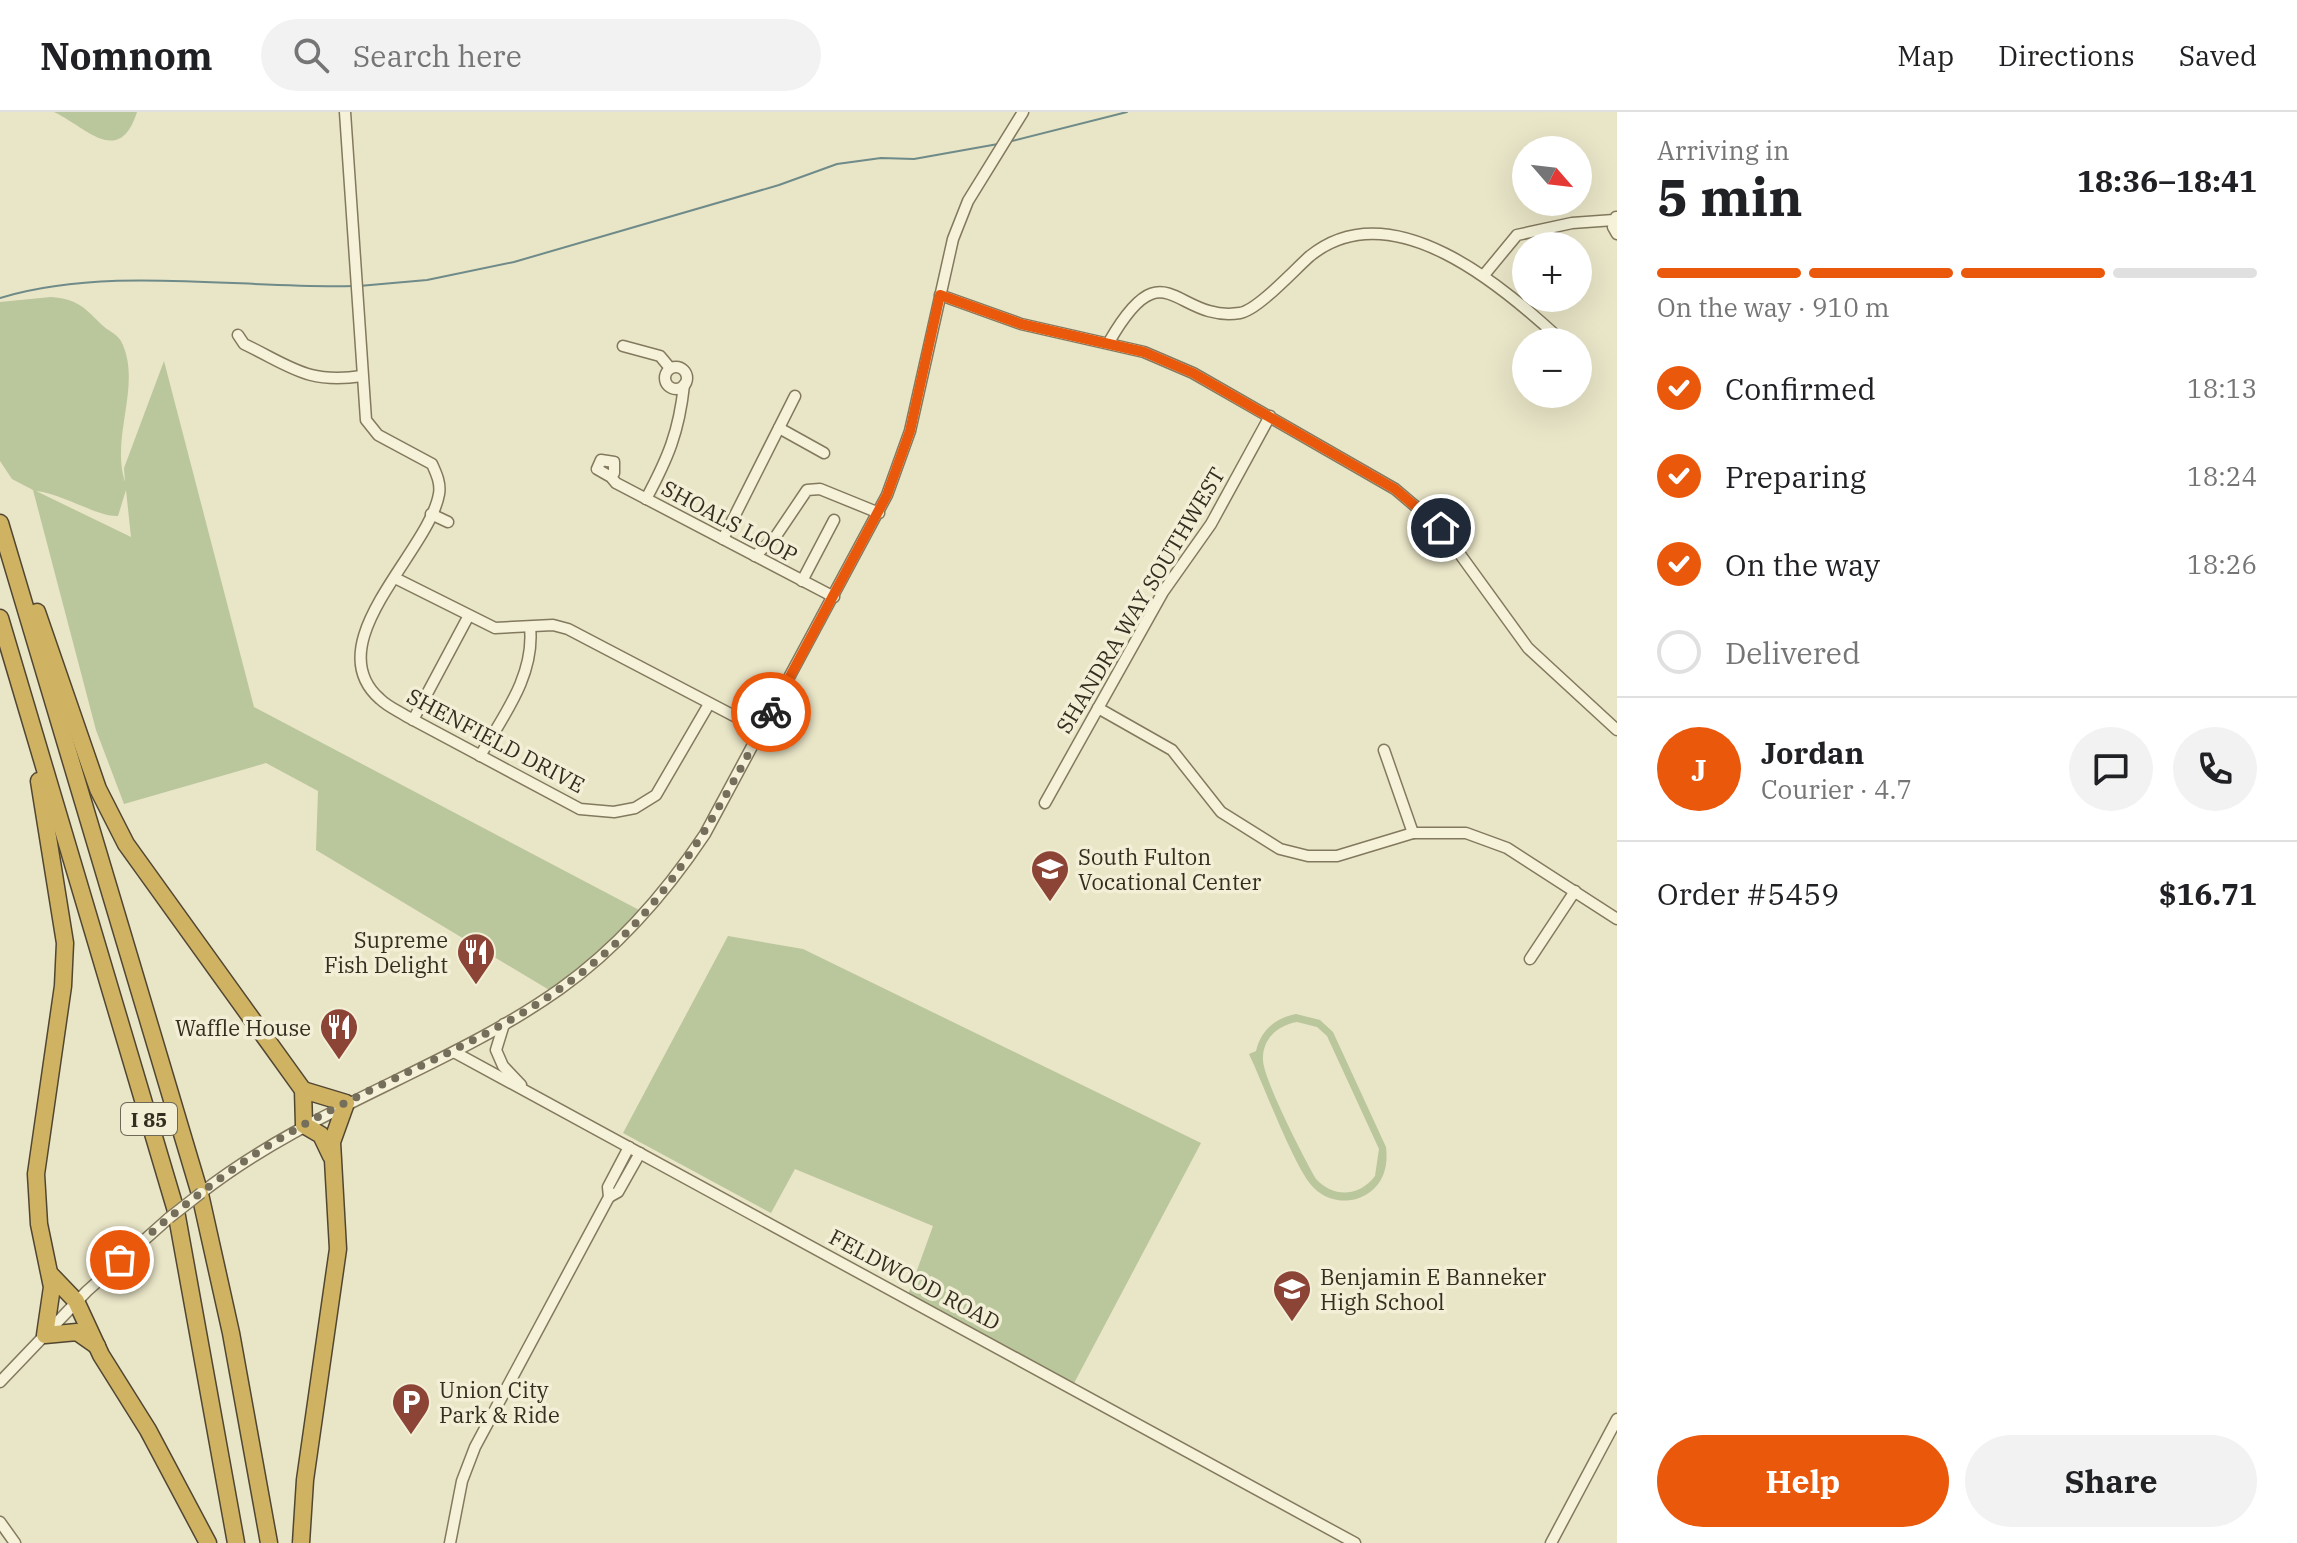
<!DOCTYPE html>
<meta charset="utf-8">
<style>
body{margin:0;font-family:"IBM Plex Serif",serif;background:#f2f2f2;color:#202124;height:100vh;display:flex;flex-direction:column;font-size:30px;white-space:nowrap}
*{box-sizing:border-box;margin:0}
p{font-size:26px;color:#757577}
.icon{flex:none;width:44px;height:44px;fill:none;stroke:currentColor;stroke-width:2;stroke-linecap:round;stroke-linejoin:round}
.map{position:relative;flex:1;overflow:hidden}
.sheet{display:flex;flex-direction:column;background:#fff;width:680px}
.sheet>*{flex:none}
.needle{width:52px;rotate:118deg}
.fabs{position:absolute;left:1512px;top:24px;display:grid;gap:16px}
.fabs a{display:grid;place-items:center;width:80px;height:80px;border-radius:50%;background:#fff;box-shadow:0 8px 32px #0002;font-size:40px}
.pin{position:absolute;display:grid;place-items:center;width:68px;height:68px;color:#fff;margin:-34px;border:4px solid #fff;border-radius:50%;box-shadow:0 2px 8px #0007}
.courier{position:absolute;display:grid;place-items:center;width:80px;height:80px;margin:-40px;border:6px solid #ea580c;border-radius:50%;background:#fff;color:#222;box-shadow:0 2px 10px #0007}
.overview em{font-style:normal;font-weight:700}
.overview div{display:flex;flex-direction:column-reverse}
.overview{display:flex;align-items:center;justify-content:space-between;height:136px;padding:0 40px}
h1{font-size:52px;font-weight:700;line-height:60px}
.bar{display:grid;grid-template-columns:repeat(4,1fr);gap:12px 8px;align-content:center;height:96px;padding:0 40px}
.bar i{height:10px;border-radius:6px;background:#e0e0e0}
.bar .active{background:#ea580c}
.bar p{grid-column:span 4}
.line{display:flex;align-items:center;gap:20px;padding:0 40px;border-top:2px solid #e0e0e0}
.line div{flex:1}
.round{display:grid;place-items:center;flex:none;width:84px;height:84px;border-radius:42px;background:#f2f2f2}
ol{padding:0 40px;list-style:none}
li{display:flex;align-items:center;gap:24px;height:88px}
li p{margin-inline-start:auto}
li .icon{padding:8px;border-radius:50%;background:#ea580c;color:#fff;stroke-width:4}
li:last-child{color:#757577}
li i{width:44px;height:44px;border:4px solid #e0e0e0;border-radius:50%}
.action{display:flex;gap:16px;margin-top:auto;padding:16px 40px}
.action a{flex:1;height:92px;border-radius:48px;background:#ea580c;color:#fff;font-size:32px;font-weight:700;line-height:92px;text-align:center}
.action a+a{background:#f2f2f2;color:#202124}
header{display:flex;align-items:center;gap:48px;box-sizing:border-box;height:112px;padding:0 40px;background:#fff;border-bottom:2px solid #e0e0e0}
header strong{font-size:38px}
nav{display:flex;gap:44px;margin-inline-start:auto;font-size:28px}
.search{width:560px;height:72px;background:#f2f2f2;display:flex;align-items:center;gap:20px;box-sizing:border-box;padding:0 28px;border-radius:44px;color:#757577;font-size:30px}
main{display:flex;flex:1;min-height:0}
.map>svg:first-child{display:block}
.green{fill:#bac69c;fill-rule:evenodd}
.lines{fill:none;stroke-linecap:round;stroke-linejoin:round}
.stream{stroke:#6f8b89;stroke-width:2}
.minor-casing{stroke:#83795e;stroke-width:13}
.highway-casing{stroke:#514632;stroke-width:19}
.minor{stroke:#f5f2d9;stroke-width:10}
.highway{stroke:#cfb362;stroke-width:16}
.minor-bridge-casing{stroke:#83795e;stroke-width:13;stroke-linecap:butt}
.minor-bridge{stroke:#f5f2d9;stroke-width:10}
.done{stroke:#746e5a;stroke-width:8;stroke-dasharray:0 14.4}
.route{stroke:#ea580c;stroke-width:10}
.labels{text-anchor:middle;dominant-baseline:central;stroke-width:7;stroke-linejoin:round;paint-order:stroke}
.shield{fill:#f2efd6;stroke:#6e6857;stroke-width:2}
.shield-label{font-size:20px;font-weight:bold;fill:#352e20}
.street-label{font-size:22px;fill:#352e20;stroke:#f2efd6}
.poi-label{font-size:22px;fill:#352e20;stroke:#f2efd6;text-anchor:start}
</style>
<header>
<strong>Nomnom</strong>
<div class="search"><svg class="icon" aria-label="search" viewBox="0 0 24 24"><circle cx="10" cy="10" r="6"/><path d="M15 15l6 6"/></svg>Search here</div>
<nav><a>Map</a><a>Directions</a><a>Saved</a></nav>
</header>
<main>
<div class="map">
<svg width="1617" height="1431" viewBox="0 0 1617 1431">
<rect width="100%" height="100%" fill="#e9e5c7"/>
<g class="green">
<path d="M54,0H137C119,56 86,15 54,0Z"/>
<path d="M51,185C77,187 84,195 102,213C108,219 116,221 121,229C143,272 110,324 125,370L124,356L164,249L254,595L641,799L598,855L556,882L316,738L318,679L266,651L124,692L96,618L33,378L12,367L0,349V190ZM126,378L131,425L36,379C63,382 98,405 118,404Z"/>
<polygon points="728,824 803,837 1201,1031 1072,1275 908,1183 933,1114 795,1057 771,1101 623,1021"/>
<path d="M1296,902L1320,908L1333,920L1386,1035C1388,1052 1385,1069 1370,1080C1353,1093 1329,1091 1314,1076C1295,1058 1263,971 1249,942L1256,939C1261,918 1275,906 1296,902ZM1297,910L1317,915L1327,924L1379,1037L1375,1064C1359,1085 1334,1086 1316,1067C1304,1046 1264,969 1263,948C1262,927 1278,913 1297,910Z"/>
</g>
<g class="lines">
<g class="stream">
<polyline points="1008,30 1127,0"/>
<polyline points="359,174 427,168 514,150 779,73 837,52 881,46 914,47 998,32"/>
<path d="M0,186C109,153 240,177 353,174"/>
</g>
<defs>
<g id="minor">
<path d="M345,0L366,308L378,323L432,352C436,361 441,371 439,382C429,440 316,531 380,587C387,594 398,599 406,604L580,697L614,700L635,696L656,683L709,592"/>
<polyline points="1616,105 1613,115 1617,122"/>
<polyline points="1484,163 1517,123 1572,111 1614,108"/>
<polyline points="940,183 1021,212 1144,240 1193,261 1395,377 1441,416 1528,536 1617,618"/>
<path d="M238,223L244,232C292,255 307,272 362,264"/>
<path d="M1109,230C1165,132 1175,211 1240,201C1258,198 1295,157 1310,144C1392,78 1504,175 1563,230"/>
<polyline points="623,234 660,244 670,256"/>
<circle cx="676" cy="266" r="11"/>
<polyline points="779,316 824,341"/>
<polyline points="611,365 597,357 601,348 614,350 614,361 611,365 616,371 834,485"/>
<path d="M646,387C668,346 679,320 684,273"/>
<polyline points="431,402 448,410"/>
<polyline points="723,427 795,284"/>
<polyline points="755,444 776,424 807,378 820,377 879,401"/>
<polyline points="395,466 495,516 553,513 568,517 761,618"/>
<polyline points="802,469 834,408"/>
<polyline points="1098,596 1172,638 1221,700 1280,737 1308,744 1337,744 1413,721 1466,721 1507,736 1617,807"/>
<polyline points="413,608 468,505"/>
<polyline points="1384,638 1413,721"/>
<path d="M480,644C504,603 535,563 530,515"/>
<polyline points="1045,691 1163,480 1211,412 1270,304"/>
<polyline points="1530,847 1575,779"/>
<polyline points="504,912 496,938 503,954 521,973"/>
<polyline points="454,940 1355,1431"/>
<path d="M201,1081C311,995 447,957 560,877C619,835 665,782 705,722L887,383L910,319L953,127L968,89L1023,0"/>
<polyline points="609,1085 618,1080 640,1041"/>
<polyline points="0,1270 87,1179 169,1106"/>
<polyline points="0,1410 15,1431"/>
<polyline points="450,1431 462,1369 475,1335 609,1085 608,1075 629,1035"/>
<polyline points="1551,1431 1617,1307"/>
</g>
<g id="highway">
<polyline points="0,411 200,1082 231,1221 269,1431"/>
<polyline points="37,500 98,677 126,732 303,978 304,1013 321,1023 331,1044"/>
<polyline points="0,506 176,1099 236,1431"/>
<polyline points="39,669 65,831 63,874 36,1062 39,1112 52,1175 45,1223 77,1220 97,1234"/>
<polyline points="51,1163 76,1189 101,1243 148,1318 208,1431"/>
<polyline points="301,1431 305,1368 338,1137 332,1030 346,991 303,978"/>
</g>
</defs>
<use href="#minor" class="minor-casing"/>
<use href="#highway" class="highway-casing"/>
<use href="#minor" class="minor"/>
<use href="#highway" class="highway"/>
<defs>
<polyline id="minor-bridge" points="169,1106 201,1081"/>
</defs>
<use href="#minor-bridge" class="minor-bridge-casing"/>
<use href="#minor-bridge" class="minor-bridge"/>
</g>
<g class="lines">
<path class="done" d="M120,1148C177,1097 238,1049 305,1012C411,953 528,916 617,830C685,765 727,682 771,600"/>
<polyline class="route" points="771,600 887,383 910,319 940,183 1021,212 1144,240 1193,261 1395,377 1441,416"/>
</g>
<defs>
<symbol id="school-pin" viewBox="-11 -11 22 30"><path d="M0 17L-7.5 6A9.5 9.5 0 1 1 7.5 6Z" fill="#8b4435" stroke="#f2efd6"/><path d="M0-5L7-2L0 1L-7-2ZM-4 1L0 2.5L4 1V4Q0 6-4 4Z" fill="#fff"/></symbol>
<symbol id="restaurant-pin" viewBox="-11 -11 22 30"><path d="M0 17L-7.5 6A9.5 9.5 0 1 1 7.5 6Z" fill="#8b4435" stroke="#f2efd6"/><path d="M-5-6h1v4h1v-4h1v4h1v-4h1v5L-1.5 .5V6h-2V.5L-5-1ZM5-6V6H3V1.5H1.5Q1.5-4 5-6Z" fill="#fff"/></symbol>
<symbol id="parking-pin" viewBox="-11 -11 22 30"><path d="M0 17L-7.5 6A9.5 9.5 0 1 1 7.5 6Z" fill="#8b4435" stroke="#f2efd6"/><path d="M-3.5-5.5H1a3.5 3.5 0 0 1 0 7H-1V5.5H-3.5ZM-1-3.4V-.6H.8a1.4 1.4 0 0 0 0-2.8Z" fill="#fff"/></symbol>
</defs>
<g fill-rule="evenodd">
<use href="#school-pin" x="1028" y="735" width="44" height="60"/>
<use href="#restaurant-pin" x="454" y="818" width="44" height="60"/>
<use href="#restaurant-pin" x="317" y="893" width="44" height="60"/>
<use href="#school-pin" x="1270" y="1155" width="44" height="60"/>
<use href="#parking-pin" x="389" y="1268" width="44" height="60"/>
</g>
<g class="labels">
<rect class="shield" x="121" y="991" width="56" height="32" rx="6"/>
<g class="shield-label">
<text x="149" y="1007">I 85</text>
</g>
<g class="street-label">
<text transform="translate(730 409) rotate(28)">SHOALS LOOP</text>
<text transform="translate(1140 488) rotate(-59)">SHANDRA WAY SOUTHWEST</text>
<text transform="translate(496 628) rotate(28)">SHENFIELD DRIVE</text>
<text transform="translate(915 1167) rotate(28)">FELDWOOD ROAD</text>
</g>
<g class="poi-label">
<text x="1078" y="744">South Fulton<tspan x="1078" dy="25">Vocational Center</tspan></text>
<text x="448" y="827" text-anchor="end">Supreme<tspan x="448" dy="25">Fish Delight</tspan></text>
<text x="311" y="915" text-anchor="end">Waffle House</text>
<text x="1320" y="1164">Benjamin E Banneker<tspan x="1320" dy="25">High School</tspan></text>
<text x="439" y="1277">Union City<tspan x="439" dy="25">Park &amp; Ride</tspan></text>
</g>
</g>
</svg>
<div class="fabs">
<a><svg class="needle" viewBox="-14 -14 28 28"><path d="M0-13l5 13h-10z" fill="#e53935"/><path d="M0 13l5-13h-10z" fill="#757577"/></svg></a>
<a>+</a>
<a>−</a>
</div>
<div class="pin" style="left:120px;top:1148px;background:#ea580c"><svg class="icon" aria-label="bag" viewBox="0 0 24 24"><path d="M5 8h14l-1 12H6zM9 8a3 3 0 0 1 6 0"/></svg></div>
<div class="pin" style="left:1441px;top:416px;background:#1f2937"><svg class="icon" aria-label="home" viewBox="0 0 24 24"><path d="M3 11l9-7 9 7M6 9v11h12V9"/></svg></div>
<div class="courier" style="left:771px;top:600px"><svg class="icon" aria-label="bike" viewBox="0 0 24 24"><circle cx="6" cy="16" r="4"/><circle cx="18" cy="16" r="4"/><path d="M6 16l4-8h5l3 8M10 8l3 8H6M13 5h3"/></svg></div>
</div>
<section class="sheet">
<div class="overview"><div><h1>5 min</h1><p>Arriving in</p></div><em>18:36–18:41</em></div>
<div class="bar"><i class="active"></i><i class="active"></i><i class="active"></i><i></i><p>On the way · 910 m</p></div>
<ol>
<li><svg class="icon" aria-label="check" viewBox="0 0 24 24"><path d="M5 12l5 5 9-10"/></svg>Confirmed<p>18:13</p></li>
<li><svg class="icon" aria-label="check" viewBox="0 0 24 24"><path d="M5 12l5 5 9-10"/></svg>Preparing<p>18:24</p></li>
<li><svg class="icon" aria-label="check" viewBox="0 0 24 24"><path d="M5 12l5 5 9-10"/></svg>On the way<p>18:26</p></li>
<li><i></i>Delivered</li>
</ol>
<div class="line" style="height:144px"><b class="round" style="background:#ea580c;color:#fff">J</b><div><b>Jordan</b><p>Courier · 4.7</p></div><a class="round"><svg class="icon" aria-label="chat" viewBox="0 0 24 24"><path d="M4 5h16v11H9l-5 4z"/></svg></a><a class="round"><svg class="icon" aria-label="phone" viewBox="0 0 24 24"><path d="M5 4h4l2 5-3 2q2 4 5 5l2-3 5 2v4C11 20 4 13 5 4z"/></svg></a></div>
<div class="line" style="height:104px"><div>Order #5459</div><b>$16.71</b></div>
<div class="action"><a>Help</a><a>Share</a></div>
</section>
</main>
